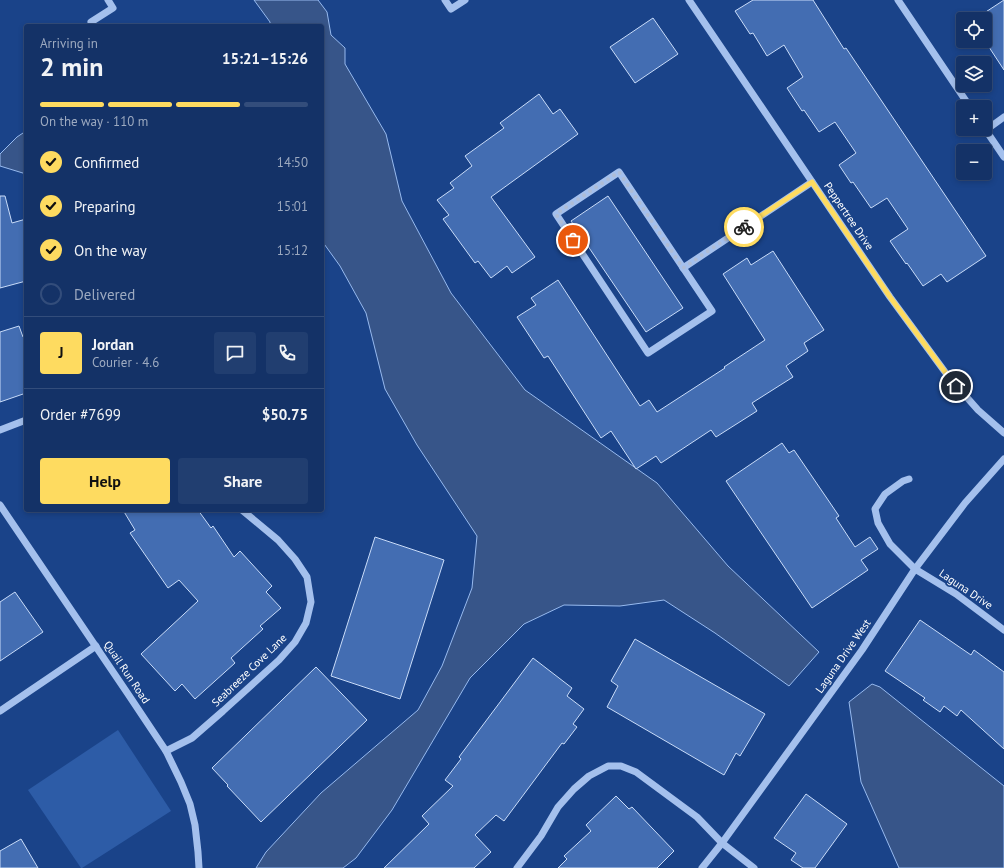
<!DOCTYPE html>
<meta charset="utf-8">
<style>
body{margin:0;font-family:"PT Sans",sans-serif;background:#213e70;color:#f1f3f6;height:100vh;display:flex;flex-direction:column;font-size:15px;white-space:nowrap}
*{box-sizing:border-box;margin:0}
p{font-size:13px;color:#9daac0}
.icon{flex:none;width:22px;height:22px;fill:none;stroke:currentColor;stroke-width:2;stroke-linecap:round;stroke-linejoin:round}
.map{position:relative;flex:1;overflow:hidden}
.details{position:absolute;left:24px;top:24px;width:300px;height:488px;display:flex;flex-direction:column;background:#143267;border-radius:4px;box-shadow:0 2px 6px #0003,0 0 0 1px #334d7b}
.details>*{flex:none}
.fabs{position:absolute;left:956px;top:12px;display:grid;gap:8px}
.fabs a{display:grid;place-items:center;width:36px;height:36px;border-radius:4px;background:#143267;box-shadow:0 2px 6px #0003,0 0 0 1px #334d7b;font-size:20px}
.pin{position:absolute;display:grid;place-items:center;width:34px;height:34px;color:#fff;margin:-17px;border:2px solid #fff;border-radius:50%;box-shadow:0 1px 4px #0007}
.courier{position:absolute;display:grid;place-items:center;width:40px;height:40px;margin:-20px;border:3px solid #fedb60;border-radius:50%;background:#fff;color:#222;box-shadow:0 1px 5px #0007}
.head em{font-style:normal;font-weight:800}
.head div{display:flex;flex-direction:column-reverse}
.head{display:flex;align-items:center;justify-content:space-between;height:68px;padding:0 16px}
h1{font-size:26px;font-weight:800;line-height:30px}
.bar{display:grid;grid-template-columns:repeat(4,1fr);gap:6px 4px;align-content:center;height:48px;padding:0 16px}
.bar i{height:5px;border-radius:3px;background:#334d7b}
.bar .on{background:#fedb60}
.bar p{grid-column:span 4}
.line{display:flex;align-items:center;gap:10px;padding:0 16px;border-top:1px solid #334d7b}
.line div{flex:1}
.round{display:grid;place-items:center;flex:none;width:42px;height:42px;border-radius:4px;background:#213e70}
ol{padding:0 16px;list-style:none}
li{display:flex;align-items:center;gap:12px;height:44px}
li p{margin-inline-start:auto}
li .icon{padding:4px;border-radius:50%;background:#fedb60;color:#111;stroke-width:4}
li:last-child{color:#9daac0}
li i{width:22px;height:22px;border:2px solid #334d7b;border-radius:50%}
.button{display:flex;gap:8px;margin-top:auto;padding:8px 16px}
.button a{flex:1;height:46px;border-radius:4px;background:#fedb60;color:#111;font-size:16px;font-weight:800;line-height:46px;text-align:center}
.button a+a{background:#213e70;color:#f1f3f6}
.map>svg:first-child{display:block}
.green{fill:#2d5ca7}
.water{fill:#375589;stroke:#97baef}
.building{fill:#436db2;stroke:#c9dcf9}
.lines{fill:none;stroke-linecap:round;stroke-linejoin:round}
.minor{stroke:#a4c0ed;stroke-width:7}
.done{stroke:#afbdd6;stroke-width:4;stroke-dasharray:0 7.2}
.route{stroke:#fedb60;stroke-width:5}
.labels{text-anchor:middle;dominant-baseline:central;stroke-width:3.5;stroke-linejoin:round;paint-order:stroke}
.street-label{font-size:11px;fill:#fff;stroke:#1a4389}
</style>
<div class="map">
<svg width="1004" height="868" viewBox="0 0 1004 868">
<rect width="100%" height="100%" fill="#1a4389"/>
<polygon class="green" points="118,730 171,811 82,868 81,868 28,790"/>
<g class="water">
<polygon points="254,0 318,0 327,12 331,35 345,48 345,64 386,134 402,201 451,293 525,390 657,483 728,566 819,652 789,686 715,633 664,600 620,606 564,605 524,624 470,678 392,810 356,858 343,868 256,868 266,852 321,793 418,710 442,666 472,588 477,536 417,445 385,389 366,313 340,266 322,241 322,26 270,26 270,22"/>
<polygon points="26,131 26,174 0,166 0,154 17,137"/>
<polygon points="872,684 880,687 1004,786 1004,868 899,868 861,782 849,702"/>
</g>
<g class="building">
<polygon points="753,0 813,0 844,49 846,48 986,256 947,282 941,274 923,286 907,263 906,264 890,241 908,229 887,198 871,208 853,182 851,183 839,165 856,153 835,122 819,132 804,110 802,111 787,88 803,77 784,45 767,56 753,33 750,34 735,11"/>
<polygon points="1004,0 1004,70 985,41 985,19 975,19"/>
<polygon points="653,18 678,54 635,83 610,47"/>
<polygon points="539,94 553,114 560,109 578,134 491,197 535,257 512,273 507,266 491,278 478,261 475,263 443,219 449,215 437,200 454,188 450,183 472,166 465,156 504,128 500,123"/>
<polygon points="0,196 5,196 12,223 26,219 26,281 0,288"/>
<polygon points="608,196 683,308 646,332 571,221"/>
<polygon points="773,251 824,330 804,343 808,351 786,366 793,377 752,403 757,411 716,437 711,430 661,463 656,456 636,469 611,431 601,438 548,356 544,358 517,317 536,305 531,298 558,280 640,406 649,400 657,412 725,368 724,367 765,340 723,274 747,258 751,265"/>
<polygon points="19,326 23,337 26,336 26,393 0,402 0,332"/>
<polygon points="782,443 789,453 794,450 839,516 836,518 855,547 870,537 878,549 861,560 868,570 812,608 726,481"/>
<polygon points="123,510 198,510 211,528 213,526 234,557 240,551 272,586 266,592 281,608 260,626 263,629 231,658 235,663 195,699 182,684 175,691 141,654 198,601 179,580 168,588 130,533 135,530"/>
<polygon points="375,537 444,560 400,699 331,676"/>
<polygon points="15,592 43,632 0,661 0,602"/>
<polygon points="920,620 971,655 974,650 1004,672 1004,749 961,710 957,716 944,706 940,712 923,700 925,698 885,671"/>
<polygon points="635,639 765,714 740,756 736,753 724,775 607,707 618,686 611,681"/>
<polygon points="533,658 572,688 567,696 584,709 573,724 577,727 564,744 562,743 504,821 496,815 475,835 491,852 474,868 384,868 429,824 422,816 453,786 445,780 461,759 459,757"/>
<polygon points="316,667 367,720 261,822 227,786 228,785 212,768"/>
<polygon points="806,794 847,824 815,868 803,868 791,860 796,853 774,838"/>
<polygon points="616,796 629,809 632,807 674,851 657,868 558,868 567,859 564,856 591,831 586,825"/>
<polygon points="21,839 38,868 0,868 0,851"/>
</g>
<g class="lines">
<g class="minor">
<polyline points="445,0 451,9 465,0"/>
<polyline points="689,0 890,297 948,376 978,410 1004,433"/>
<polyline points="898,0 970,107"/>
<polyline points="91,22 113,8 108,0"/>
<polyline points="985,129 1004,157"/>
<polyline points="986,130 1004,117"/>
<polygon points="619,172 712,311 648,353 556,214"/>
<polyline points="683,268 812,182"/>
<polyline points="0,430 26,420"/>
<polyline points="909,479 903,481 885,494 875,509 878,523 890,544 915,569 956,594 1004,630"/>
<polyline points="0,505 128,694 166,751 181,782 190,804 195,825 198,852 199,868"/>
<polyline points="0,711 96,646"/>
<polyline points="166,751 192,738 223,711 279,660 295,642 306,623 311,602 307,577 295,559 278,540 242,510"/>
<polyline points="517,868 541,836 558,807 574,789 589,776 608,766 621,766 636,772 697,817 722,843 754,868"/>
<polyline points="702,868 722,843 862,650 915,569 965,503 1004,459"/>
</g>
</g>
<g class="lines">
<polyline class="done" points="573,240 556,214 619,172 683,268 744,227"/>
<polyline class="route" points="744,227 812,182 890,297 948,376 956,386"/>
</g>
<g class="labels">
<g class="street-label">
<text transform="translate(849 216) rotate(56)">Peppertree Drive</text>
<text transform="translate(966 589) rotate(34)">Laguna Drive</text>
<text transform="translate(843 656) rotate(-55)">Laguna Drive West</text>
<text transform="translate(249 670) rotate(-44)">Seabreeze Cove Lane</text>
<text transform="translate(127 672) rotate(56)">Quail Run Road</text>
</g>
</g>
</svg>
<div class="fabs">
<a><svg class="icon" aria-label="locate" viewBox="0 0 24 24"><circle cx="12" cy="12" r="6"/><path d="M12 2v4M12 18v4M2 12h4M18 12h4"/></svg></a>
<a><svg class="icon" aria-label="layers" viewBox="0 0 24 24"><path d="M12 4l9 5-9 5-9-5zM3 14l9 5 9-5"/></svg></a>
<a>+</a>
<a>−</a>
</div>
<div class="pin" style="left:573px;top:240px;background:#ea580c"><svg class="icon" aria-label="bag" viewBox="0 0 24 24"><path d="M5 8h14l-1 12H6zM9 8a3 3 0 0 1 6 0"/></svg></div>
<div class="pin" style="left:956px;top:386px;background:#1f2937"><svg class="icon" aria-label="home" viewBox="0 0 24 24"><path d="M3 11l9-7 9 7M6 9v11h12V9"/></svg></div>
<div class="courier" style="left:744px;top:227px"><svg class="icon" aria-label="bike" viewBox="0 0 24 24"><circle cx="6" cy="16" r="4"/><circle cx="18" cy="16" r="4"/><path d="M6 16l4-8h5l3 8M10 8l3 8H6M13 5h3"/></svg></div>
<section class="details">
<div class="head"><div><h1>2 min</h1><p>Arriving in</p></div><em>15:21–15:26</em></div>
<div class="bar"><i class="on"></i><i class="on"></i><i class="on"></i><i></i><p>On the way · 110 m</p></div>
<ol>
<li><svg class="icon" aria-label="check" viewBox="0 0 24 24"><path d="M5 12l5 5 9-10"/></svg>Confirmed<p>14:50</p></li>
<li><svg class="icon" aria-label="check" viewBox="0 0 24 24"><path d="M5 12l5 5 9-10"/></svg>Preparing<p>15:01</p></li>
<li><svg class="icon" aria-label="check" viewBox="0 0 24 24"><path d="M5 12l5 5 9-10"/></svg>On the way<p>15:12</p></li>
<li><i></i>Delivered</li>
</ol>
<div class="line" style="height:72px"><b class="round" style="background:#fedb60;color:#111">J</b><div><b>Jordan</b><p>Courier · 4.6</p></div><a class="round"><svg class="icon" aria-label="chat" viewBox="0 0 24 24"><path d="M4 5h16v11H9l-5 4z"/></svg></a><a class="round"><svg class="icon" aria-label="phone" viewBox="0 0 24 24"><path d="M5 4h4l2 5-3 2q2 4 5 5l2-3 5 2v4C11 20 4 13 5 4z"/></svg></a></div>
<div class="line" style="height:52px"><div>Order #7699</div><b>$50.75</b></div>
<div class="button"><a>Help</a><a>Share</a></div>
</section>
</div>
